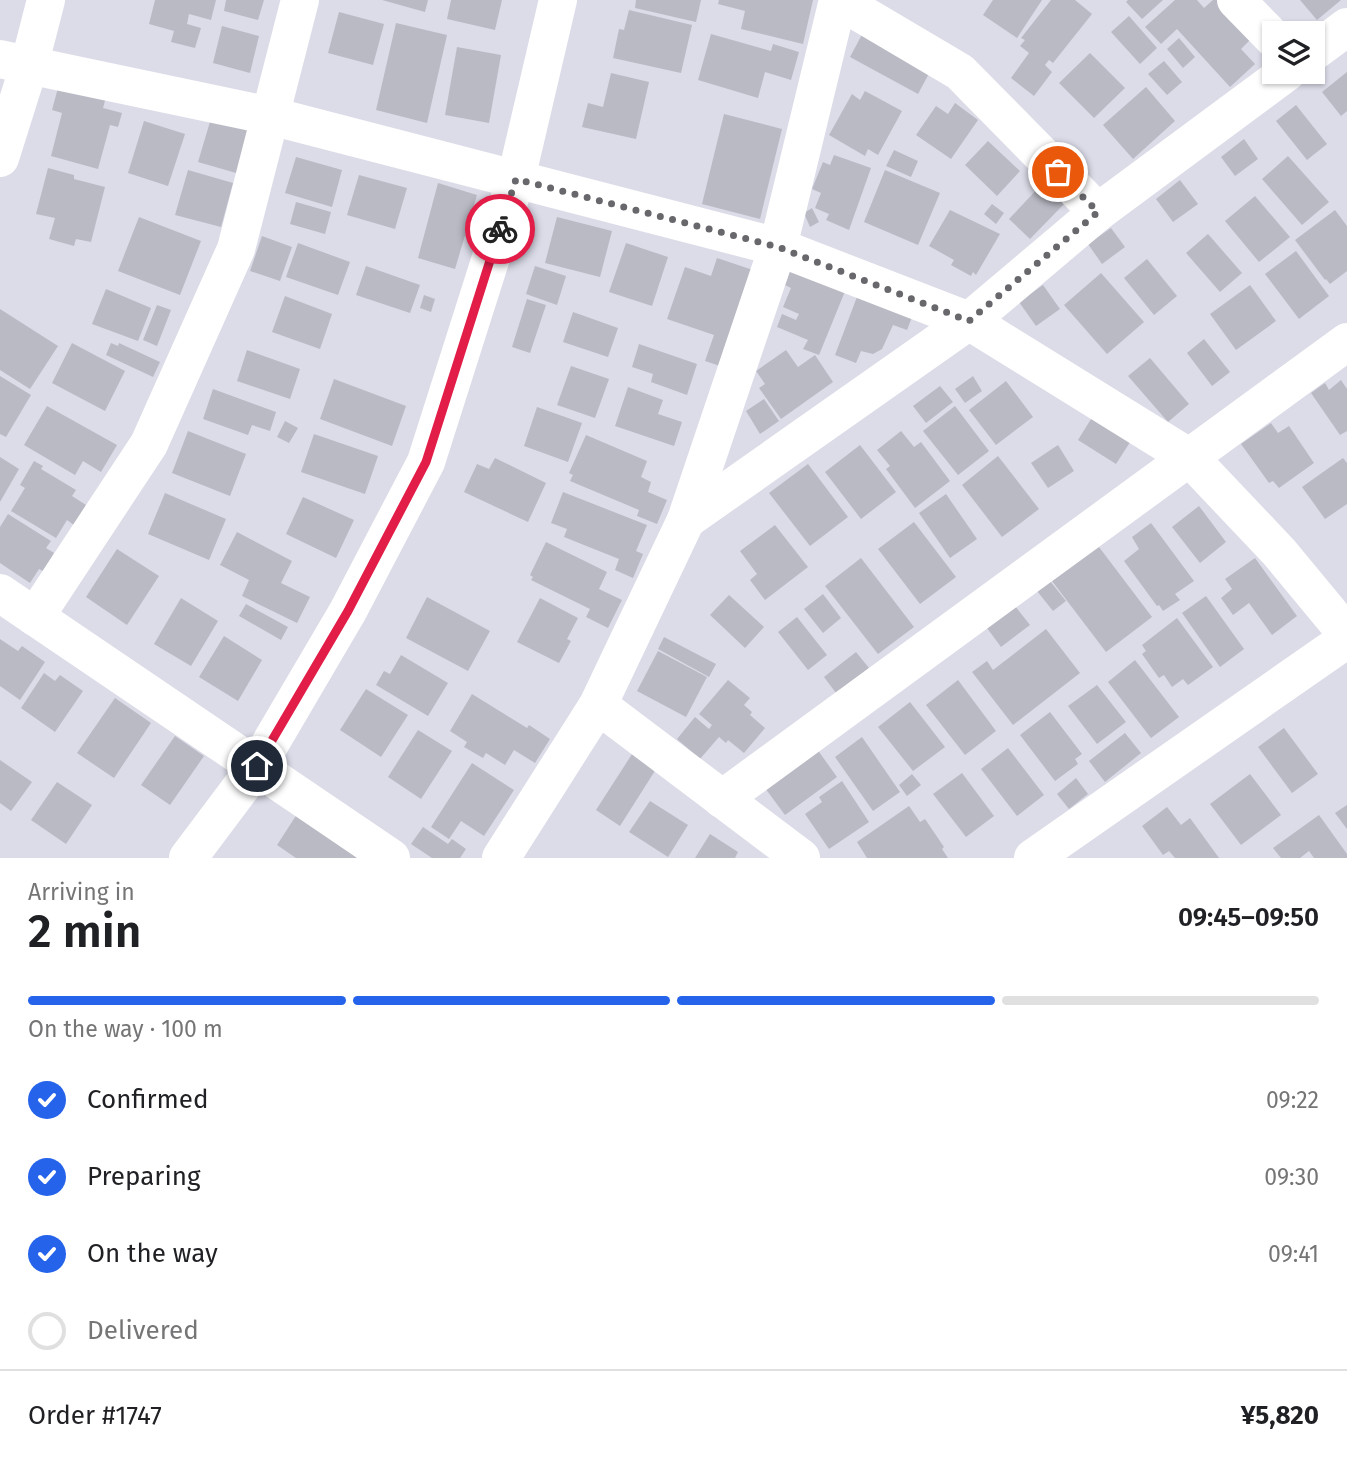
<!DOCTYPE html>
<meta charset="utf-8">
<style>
body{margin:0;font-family:"Fira Sans",sans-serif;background:#f2f2f2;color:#202124;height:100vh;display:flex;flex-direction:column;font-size:26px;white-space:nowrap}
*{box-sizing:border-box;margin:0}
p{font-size:23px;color:#757577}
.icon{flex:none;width:38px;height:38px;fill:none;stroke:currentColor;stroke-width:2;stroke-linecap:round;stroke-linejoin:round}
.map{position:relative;height:858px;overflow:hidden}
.details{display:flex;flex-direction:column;background:#fff;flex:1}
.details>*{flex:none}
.controls{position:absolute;left:1262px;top:21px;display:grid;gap:14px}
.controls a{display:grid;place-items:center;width:63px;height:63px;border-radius:0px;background:#fff;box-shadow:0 2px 5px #0004;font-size:35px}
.pin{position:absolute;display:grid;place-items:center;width:60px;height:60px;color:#fff;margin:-30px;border:4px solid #fff;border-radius:50%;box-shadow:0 2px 7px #0007}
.courier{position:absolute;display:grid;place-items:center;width:70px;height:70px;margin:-35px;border:5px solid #e11d48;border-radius:50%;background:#fff;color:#222;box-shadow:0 2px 9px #0007}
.overview em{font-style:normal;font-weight:600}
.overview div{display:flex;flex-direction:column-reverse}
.overview{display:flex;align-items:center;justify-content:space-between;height:119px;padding:0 28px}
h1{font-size:46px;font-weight:600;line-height:52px}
.bar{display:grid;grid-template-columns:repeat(4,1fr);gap:10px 7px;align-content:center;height:84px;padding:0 28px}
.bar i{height:9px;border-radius:5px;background:#e0e0e0}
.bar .selected{background:#2563eb}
.bar p{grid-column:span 4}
.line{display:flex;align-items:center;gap:18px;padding:0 28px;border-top:2px solid #e0e0e0}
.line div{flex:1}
ol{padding:0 28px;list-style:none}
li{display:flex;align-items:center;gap:21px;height:77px}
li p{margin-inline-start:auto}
li .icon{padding:7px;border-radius:50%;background:#2563eb;color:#fff;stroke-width:4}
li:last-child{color:#757577}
li i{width:38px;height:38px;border:4px solid #e0e0e0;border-radius:50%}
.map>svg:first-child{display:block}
.building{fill:#babac5}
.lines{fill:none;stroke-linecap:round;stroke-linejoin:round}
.street{stroke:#fff;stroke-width:38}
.secondary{stroke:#fff;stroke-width:38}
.done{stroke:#68686c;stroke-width:7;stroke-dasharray:0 12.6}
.route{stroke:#e11d48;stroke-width:9}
</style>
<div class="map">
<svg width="1347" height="858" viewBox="0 0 1347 858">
<rect width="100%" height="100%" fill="#dcdce9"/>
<g class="building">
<polygon points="155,0 216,0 211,20 189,14 187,24 201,28 195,48 171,42 174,31 149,24"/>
<polygon points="226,0 264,0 258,20 224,11"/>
<polygon points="382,0 428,0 425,12"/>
<polygon points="451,0 502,0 495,30 447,19"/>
<polygon points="636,0 701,0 696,22 635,8"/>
<polygon points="719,0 813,0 803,44 741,29 745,11 718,4"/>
<polygon points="993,0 1042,0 1017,38 983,15"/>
<polygon points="1051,0 1075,0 1092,14 1053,63 1049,60 1045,65 1052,72 1034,96 1011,78 1029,53 1020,46 1025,40 1021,38"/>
<polygon points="1128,0 1163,0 1142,19 1126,2"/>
<polygon points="1175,0 1197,0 1204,8 1213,0 1219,0 1252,38 1241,49 1255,64 1230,87 1177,29 1161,44 1145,27"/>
<polygon points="1300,0 1341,0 1317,20"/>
<polygon points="629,10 692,25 681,73 613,58 619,29 624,30"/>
<polygon points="339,12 384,24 373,65 328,53"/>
<polygon points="1129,16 1157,48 1140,64 1111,32"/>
<polygon points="396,23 447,35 427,123 376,110"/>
<polygon points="222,26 259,36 250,73 213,63"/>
<polygon points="865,29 933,66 918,94 850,57"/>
<polygon points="711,34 771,51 773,44 799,52 791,80 765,72 758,98 698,80"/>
<polygon points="1179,38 1195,57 1183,68 1167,49"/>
<polygon points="457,47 501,55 489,123 445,115"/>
<polygon points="1090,53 1125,88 1094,118 1059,83"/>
<polygon points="1164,61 1182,82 1167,95 1148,74"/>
<polygon points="1347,72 1347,111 1341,116 1322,92"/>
<polygon points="611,73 649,82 636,139 582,127 588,103 603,107"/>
<polygon points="59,84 106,97 103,108 122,113 118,127 110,125 98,169 51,156 62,113 52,110"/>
<polygon points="1146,87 1175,121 1133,159 1103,125"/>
<polygon points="865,91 902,111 878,155 868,149 865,156 829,135 852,94 860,100"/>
<polygon points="955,103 978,120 951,159 916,135 936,106 948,114"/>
<polygon points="1296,105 1327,144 1307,160 1276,121"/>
<polygon points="724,114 782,129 760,219 702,204"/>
<polygon points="212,115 256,127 243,175 198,162"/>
<polygon points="144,121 185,134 168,186 128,173"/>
<polygon points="1244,139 1258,159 1235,176 1221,157"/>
<polygon points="988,141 1020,171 997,196 965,165"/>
<polygon points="894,150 918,161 911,177 886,166"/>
<polygon points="834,155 871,168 849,230 826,220 829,214 815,208 821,193 812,189 823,162 830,165"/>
<polygon points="1288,156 1329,202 1302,225 1262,179"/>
<polygon points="296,157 342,170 332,207 285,193"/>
<polygon points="48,168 74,175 74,179 105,187 91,242 76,239 74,246 49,239 55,218 36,214"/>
<polygon points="188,170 233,183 221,227 175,215"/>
<polygon points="885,170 940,193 918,245 864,222"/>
<polygon points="359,175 407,188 395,229 347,215"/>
<polygon points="1180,180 1198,204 1173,222 1156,199"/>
<polygon points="438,183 477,195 455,269 418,258"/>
<polygon points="1043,183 1065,203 1030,239 1009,219"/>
<polygon points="1255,196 1290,237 1259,262 1225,221"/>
<polygon points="296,202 331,212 325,234 290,224"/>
<polygon points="992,204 1004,213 996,224 984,214"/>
<polygon points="812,208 819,222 810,227 804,213"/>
<polygon points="950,210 1000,234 976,275 973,272 971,276 951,265 954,260 929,246"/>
<polygon points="1335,210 1347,226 1347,271 1330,284 1326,279 1325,280 1295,240"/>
<polygon points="139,217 201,241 180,295 118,271"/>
<polygon points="557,217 612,231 600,277 545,263"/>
<polygon points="1111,228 1125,247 1102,264 1088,244"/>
<polygon points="1208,234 1242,273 1220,292 1186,253"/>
<polygon points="262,236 292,247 280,281 250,271"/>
<polygon points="298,243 350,262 338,295 286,277"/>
<polygon points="626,243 668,257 652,306 609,292"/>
<polygon points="1296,251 1329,296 1299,319 1265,274"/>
<polygon points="717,258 753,270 720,366 705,361 714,335 667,319 685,267 711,276"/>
<polygon points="1147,259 1177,296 1154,315 1124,278"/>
<polygon points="366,266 420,285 410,313 356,295"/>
<polygon points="535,266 566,276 557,305 526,294"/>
<polygon points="790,271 848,284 819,355 803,349 808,340 777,327 782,314 796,320 799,314 783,307 791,288 785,285"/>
<polygon points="1101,273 1144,322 1107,354 1064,305"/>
<polygon points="1043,285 1060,309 1036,326 1019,302"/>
<polygon points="1250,285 1276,321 1236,350 1210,314"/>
<polygon points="106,289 151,308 138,341 92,324"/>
<polygon points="860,289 914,312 907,330 893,325 882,349 873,354 861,351 856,363 835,355"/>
<polygon points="424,295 435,299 431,312 420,308"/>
<polygon points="285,296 332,314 320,349 272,332"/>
<polygon points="527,299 546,305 530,353 512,347"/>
<polygon points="157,305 171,310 157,346 143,340"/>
<polygon points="0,309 58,346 30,389 0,370"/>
<polygon points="573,312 618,328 608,357 563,342"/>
<polygon points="1204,339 1230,372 1212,386 1187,353"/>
<polygon points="72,343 125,371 105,411 52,383"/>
<polygon points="111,343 118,346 119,343 160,362 153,377 106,355"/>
<polygon points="639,344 697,364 687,395 651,382 653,374 632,367"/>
<polygon points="247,350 300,369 290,399 237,381"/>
<polygon points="786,350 798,367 815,355 833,382 781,419 759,388 765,384 756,371"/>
<polygon points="1150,358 1189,404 1168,422 1128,376"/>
<polygon points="571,366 609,379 595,418 557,405"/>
<polygon points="0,376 31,395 6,437 0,434"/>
<polygon points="973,376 982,391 965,403 955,389"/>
<polygon points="334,379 406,406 392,446 320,419"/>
<polygon points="1341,380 1347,389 1347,431 1340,435 1311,393 1325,383 1329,390"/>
<polygon points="1006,381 1033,417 996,445 969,410"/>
<polygon points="940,386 953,402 926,423 913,406"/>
<polygon points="628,387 663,400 658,414 682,422 674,446 615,426"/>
<polygon points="213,389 276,412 270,431 252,425 248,435 203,419"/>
<polygon points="764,399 779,421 760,434 746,411"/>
<polygon points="47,406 117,445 101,472 83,461 75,475 24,445"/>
<polygon points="955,406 989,451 958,475 923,431"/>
<polygon points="537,407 582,423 568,462 524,446"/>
<polygon points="1096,411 1134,436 1116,464 1078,440"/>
<polygon points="285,421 298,428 289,443 277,437"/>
<polygon points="1271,423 1278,433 1289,426 1314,463 1279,488 1273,481 1269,483 1241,444"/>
<polygon points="188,431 246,454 230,496 172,473"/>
<polygon points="901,431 914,447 921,442 950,481 915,508 886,469 890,466 877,450"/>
<polygon points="314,434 378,456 365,494 301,472"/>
<polygon points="586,435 647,461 641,477 651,482 648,492 667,500 657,524 637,516 639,510 570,481 573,475 569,473"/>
<polygon points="860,445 896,492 861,519 825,472"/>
<polygon points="1058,445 1074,471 1048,488 1031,463"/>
<polygon points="998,456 1039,509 1002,537 962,485"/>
<polygon points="0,457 19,469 0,502"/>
<polygon points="495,458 546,483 528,522 464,492 477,464 489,469"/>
<polygon points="1343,458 1347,463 1347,504 1325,519 1302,487"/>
<polygon points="34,461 43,466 41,469 76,490 72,496 86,505 74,525 67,520 56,538 11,511 25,488 20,485"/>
<polygon points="808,464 848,517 810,546 769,493"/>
<polygon points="563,492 647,525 636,551 643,554 633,578 615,570 619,559 564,537 567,529 551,523"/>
<polygon points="165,493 226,519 209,560 148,534"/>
<polygon points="946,494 977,539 950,558 919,513"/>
<polygon points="303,497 354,520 336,558 286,534"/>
<polygon points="1199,506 1226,542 1200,563 1172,527"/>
<polygon points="8,514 51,541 46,548 54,553 43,571 39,569 30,583 0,563 0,527"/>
<polygon points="914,522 956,577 920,604 878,549"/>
<polygon points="1151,523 1194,581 1175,594 1180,600 1163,611 1159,605 1157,606 1124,561 1139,549 1132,537"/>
<polygon points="775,525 808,567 765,600 750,580 757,574 740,551"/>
<polygon points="237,532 292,561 281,583 310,597 297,623 242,596 249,580 220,565"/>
<polygon points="546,542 607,572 599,589 622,600 608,628 586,617 590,609 531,580 533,577 530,575"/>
<polygon points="1099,547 1152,617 1106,652 1052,581"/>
<polygon points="117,549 159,576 127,625 86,597"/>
<polygon points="861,558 914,627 878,654 825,586"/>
<polygon points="1255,558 1297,616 1272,635 1249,603 1233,615 1221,598 1232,589 1225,579"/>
<polygon points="1050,581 1066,601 1053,611 1037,591"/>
<polygon points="823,594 841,618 823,633 804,609"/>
<polygon points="729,595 764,627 745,648 710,615"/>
<polygon points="1206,596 1244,649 1220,667 1182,613"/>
<polygon points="427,597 490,631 468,671 406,638"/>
<polygon points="181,598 218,621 191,666 154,644"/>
<polygon points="540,598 578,618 567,639 571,641 559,663 517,642"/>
<polygon points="246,604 288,627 281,640 239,616"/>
<polygon points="1015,606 1030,625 1001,647 987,628"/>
<polygon points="797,617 827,655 808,670 778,632"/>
<polygon points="1177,618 1213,667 1188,685 1183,679 1172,687 1164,675 1159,678 1142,654 1146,651 1142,645"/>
<polygon points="1046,629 1080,673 1013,725 972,672 987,661 993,670"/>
<polygon points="224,636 262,660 238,701 199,677"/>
<polygon points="664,637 716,664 709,677 658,649"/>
<polygon points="0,639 18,651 22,646 45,662 20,700 0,686"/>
<polygon points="658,651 707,677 686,717 637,691"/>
<polygon points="856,652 869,668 836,693 824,677"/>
<polygon points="401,655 448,683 428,716 376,685 384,671 390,674"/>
<polygon points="1135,660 1179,717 1151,738 1108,682"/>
<polygon points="44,673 55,681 60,675 83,691 55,732 21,708"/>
<polygon points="728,680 750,698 744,705 752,712 750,715 765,728 744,753 728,740 726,743 719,737 700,759 677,739 695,717 709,729 712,725 699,714"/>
<polygon points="958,680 996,731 965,755 926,705"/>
<polygon points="1097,685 1126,722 1097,744 1068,706"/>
<polygon points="366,689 408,715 381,757 340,730"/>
<polygon points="472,694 527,728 529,725 550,739 535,763 514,750 505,765 486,753 483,758 464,747 467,742 450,731"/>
<polygon points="115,698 151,723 114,778 77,753"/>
<polygon points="910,702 945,747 913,771 878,727"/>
<polygon points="1050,712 1082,754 1075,759 1078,764 1055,781 1020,735"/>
<polygon points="1284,728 1318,774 1292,793 1258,747"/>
<polygon points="418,730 452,751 421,799 388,777"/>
<polygon points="1125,733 1141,753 1105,782 1089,761"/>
<polygon points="175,736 204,756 170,805 141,785"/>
<polygon points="862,737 900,792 873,811 835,757"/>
<polygon points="1008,748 1044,795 1017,816 981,769"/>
<polygon points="817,749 837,777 785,815 765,788"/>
<polygon points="634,751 658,766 620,826 596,810"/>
<polygon points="0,760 32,782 11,811 0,803"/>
<polygon points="472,763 514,790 484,836 461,821 449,839 431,827"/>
<polygon points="962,773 994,816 966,837 933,794"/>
<polygon points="912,774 921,785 907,796 899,785"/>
<polygon points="1250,774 1281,815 1241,845 1210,804"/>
<polygon points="1076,778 1088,794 1069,809 1057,794"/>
<polygon points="842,781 869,822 829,849 805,814 822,802 819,797"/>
<polygon points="57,782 92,805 66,844 31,820"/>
<polygon points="650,801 688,825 668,857 629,832"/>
<polygon points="1347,805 1347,829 1335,813"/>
<polygon points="909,806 920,822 925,819 944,847 942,849 948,858 867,858 857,842"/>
<polygon points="1167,807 1181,825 1190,818 1219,858 1175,858 1169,851 1163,855 1142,826"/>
<polygon points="301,808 357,858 296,858 277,845"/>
<polygon points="1319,815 1347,854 1347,858 1314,858 1309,851 1300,858 1281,858 1273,848"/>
<polygon points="423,827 448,844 452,839 466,849 460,858 432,858 411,844"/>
<polygon points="710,834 738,852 735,858 695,858"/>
</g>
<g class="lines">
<g class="street">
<polyline points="838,0 960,72 1098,212"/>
<polyline points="1236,0 1274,39"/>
<polyline points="1312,53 1347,27"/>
<polyline points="0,59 271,116 778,247 969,321 1190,458 1279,552 1347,634"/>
<polyline points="0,158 29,66 46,0"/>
<polyline points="686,520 969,321 1098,212 1287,72"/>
<polyline points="0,593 391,858"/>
<polyline points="35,617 149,444 236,249 300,0"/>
<polyline points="598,705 801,858"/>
<polyline points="722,799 1347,342"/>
<polyline points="501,858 598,705 686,520 778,247 838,0"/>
<polyline points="1033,858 1347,639"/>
</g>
<polyline class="secondary" points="188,858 257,766 348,611 426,462 516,179 558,0"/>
</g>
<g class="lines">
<polyline class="done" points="500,229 516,179 778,247 969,321 1098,212 1058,172"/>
<polyline class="route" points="257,766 348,611 426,462 500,229"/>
</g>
</svg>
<div class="controls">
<a><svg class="icon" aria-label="layers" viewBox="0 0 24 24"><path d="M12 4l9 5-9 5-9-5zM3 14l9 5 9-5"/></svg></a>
</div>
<div class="pin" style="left:1058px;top:172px;background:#ea580c"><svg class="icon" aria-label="bag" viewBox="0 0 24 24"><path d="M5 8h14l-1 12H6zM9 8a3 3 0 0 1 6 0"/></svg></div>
<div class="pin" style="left:257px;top:766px;background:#1f2937"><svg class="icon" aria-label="home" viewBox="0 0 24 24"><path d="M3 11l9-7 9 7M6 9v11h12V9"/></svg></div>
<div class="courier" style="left:500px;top:229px"><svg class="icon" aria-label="bike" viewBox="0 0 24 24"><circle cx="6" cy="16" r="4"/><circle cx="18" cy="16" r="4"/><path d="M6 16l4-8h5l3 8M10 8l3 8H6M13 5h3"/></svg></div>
</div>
<section class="details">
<div class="overview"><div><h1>2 min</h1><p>Arriving in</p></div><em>09:45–09:50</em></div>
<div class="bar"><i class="selected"></i><i class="selected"></i><i class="selected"></i><i></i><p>On the way · 100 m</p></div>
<ol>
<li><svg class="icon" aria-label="check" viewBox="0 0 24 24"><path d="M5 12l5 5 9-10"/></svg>Confirmed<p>09:22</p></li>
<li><svg class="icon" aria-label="check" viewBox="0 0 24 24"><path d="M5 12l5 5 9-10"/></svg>Preparing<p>09:30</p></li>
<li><svg class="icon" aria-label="check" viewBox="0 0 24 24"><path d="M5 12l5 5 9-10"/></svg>On the way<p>09:41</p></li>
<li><i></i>Delivered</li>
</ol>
<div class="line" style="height:91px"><div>Order #1747</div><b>¥5,820</b></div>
</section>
